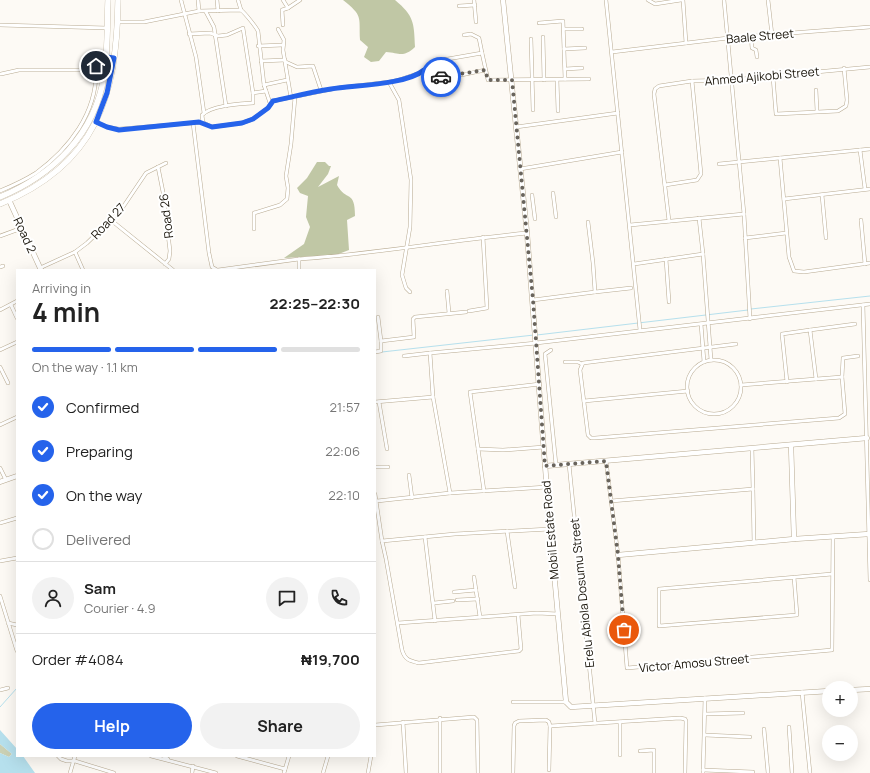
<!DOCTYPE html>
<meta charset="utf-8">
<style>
body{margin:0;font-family:Manrope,sans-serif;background:#f2f2f2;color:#222;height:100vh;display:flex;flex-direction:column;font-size:15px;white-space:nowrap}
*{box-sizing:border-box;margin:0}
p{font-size:13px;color:#767676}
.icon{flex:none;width:22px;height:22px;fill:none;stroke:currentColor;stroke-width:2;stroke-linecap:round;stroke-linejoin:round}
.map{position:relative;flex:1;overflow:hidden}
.details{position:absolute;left:16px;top:269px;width:360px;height:488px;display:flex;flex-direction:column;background:#fff;border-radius:0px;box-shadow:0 4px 16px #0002}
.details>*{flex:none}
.controls{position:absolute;left:822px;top:681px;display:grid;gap:8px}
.controls a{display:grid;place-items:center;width:36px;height:36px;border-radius:50%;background:#fff;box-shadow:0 4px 16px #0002;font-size:20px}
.pin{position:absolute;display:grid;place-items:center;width:34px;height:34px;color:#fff;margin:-17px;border:2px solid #fff;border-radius:50%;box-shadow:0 1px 4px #0007}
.courier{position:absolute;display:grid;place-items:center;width:40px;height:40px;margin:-20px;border:3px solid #2563eb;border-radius:50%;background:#fff;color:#222;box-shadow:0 1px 5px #0007}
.summary em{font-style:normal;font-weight:700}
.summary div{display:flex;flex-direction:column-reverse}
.summary{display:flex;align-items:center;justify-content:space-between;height:68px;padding:0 16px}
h1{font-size:26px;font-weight:700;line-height:30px}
.bar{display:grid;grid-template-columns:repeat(4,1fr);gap:6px 4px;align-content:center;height:48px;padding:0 16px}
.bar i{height:5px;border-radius:3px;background:#e0e0e0}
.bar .selected{background:#2563eb}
.bar p{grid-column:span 4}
.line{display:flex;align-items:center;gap:10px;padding:0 16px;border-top:1px solid #e0e0e0}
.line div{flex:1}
.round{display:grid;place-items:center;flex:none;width:42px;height:42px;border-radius:21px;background:#f2f2f2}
ol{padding:0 16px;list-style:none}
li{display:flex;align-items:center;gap:12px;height:44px}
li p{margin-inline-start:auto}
li .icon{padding:4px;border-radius:50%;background:#2563eb;color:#fff;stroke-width:4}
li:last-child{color:#767676}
li i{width:22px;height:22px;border:2px solid #e0e0e0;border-radius:50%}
.primary-button{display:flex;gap:8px;margin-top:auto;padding:8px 16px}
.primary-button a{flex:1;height:46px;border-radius:24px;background:#2563eb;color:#fff;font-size:16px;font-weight:700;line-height:46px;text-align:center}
.primary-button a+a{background:#f2f2f2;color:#222}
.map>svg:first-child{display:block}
.green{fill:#cbd1b5}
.forest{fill:#c0c7a5}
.water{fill:#b6e0ed}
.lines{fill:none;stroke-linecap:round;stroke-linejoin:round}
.stream{stroke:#b6e0ed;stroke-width:1}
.street-casing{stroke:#b8aa91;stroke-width:4}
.secondary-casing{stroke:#b8aa91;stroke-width:5.5}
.highway-casing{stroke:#b8aa91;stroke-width:6}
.street{stroke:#fff;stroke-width:3}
.secondary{stroke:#fff;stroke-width:4.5}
.highway{stroke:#fff;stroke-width:5.5}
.done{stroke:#69645c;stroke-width:4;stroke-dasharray:0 7.2}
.route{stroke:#2563eb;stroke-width:5}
.labels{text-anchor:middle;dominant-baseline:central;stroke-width:4;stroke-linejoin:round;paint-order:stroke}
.street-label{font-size:12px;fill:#19140a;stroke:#fff}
</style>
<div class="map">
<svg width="870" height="773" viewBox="0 0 870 773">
<rect width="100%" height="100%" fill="#fdfaf5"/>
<polygon class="green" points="0,744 12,754 9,757 0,753"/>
<g class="forest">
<path d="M343,0H395C414,16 414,22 415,47C403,58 400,53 386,52L379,61L371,62L364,57L368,47L360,40C359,16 363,16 343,0Z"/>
<path d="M317,162H325L329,166H331L328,174L318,187L339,176L337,185C346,202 355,189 355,216L347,220L349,250L336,255L284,258L304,244L310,227L306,217L308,196L300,193L297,188L307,178Z"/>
</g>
<polygon class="water" points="0,730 17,749 17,756 23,756 35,773 0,773 0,753 9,757 12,754 0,744"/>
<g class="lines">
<g class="stream">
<polyline points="751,309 870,296"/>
<polyline points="537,335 748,310"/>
<polyline points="382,352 534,335"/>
<polyline points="0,707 17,688"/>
</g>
<defs>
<g id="street">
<polyline points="181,0 196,57 204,113"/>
<polyline points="198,0 199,11"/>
<polyline points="217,0 218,11"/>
<polyline points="238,0 241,10"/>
<polyline points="283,0 288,8 282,10 283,25"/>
<polyline points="474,0 476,22"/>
<polyline points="606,0 640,330"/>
<polyline points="648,0 655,4 681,0"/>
<polyline points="683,0 686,43"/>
<polyline points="724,0 744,214 750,319"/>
<polyline points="768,0 772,35"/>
<polyline points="459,6 475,5"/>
<polyline points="288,8 300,0"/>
<polyline points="206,12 214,27 226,106"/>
<path d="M118,22H144L199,11L241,10C245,13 256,27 258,31L264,85L270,103"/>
<polyline points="539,23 563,21 565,79"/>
<polyline points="0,25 107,28"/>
<polyline points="278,29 284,40 283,50 291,98"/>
<polyline points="564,29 582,29"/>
<polyline points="189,34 210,33 218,36 227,35 243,28 253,93"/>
<polyline points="464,35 471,34 479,38 482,53"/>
<polyline points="751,36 752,48 756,50 757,57"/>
<polyline points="543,37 544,80"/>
<polyline points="531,39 533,110"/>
<polyline points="258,46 283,45"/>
<polyline points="564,49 585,48"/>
<polyline points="612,52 728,38 870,27"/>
<polyline points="261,61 285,60"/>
<polyline points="286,62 297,67 313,66 321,90"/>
<polyline points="565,69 582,68"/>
<path d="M424,70C444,82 464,74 485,70"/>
<polyline points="1,74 19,70 96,70 97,64 105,66"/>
<polyline points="773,77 776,114 838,111 846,106 847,100 844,68"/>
<polyline points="557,80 558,111"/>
<polyline points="389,82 399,80 420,73 433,63 442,60 482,53 488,80 589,79"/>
<polyline points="264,85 287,80"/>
<polyline points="816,90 817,111"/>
<polyline points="96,122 107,127 119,129 193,123 209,253 212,267 217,270"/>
<polyline points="193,123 202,122 212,127 242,123 253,119 268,108 273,101 337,88 389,82 399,100 411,180 410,227 402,275 406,288 410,292"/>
<path d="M203,123L202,115C212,105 240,104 253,103V93L266,91"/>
<polyline points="516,127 618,113"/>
<polyline points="860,150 865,189"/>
<polyline points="780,158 789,257 794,271 804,272 870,263"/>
<polyline points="719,164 870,149"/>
<polyline points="158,167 163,192 170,251 169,259 165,264"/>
<polyline points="520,169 622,152"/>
<polyline points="665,185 697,180 701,174 692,81"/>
<path d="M0,191C12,186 25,180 36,173C69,149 97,113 96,70"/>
<polyline points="553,193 556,217"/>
<polyline points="532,195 535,219"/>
<polyline points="822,195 826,238"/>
<polyline points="784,199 870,189"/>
<polyline points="699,218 703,254 711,360"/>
<polyline points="861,220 865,264"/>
<polyline points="112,221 173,270"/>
<polyline points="669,221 654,94 655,89 659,86 692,81 731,80 870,67"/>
<polyline points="630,225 744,214"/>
<polyline points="254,229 254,213 280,205 287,199 288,188 286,176 291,144 295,97"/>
<polyline points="0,236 22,228"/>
<polyline points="745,238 786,233"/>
<polyline points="75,252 83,270"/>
<polyline points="666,259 669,302"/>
<polyline points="634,264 703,254"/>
<polyline points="0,267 3,266"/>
<polyline points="40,268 75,252 87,243 121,210 146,173 166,163"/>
<polyline points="218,270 299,259"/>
<path d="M299,270V259C375,254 451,240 527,233"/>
<polyline points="447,291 449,313"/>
<polyline points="595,292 631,288"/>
<polyline points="533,300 595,292 593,263 588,222"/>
<polyline points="11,305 17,318"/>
<polyline points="863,305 870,580"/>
<polyline points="0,310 17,301"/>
<polyline points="469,311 487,308 483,237"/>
<polyline points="378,317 381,341"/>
<polyline points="701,324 704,362"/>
<polyline points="810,330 855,324"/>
<polyline points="736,344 583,363 580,370 588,435 591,438 595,438 839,418 845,414 842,377 843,358 858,356"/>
<polyline points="0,350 17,342"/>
<polyline points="551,350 545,354 556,465"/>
<polyline points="375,352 381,351 381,341 414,337 413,319 415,317 466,312"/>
<polyline points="404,356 430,353"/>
<circle cx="714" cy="387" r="27"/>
<polyline points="565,362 578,362 582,364"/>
<polyline points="0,367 8,383"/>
<polyline points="787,382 782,334 810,330 816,379"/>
<polyline points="741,385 842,377"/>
<polyline points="584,401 688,391"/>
<polyline points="375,402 433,397"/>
<polyline points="379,402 387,449"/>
<polyline points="0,425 17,417"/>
<polyline points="478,449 503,450 544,447"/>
<polyline points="606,461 618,555 627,668 832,650 833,536"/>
<polyline points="569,464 595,723"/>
<polyline points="375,467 388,467"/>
<polyline points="0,468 6,480"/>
<polyline points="409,475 412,498"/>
<polyline points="753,489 754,543"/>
<polyline points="484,491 470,392 540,384"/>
<polyline points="450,493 433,397 430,353 536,343 870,304"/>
<polyline points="375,494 382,541"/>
<polyline points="377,501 450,493 547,487"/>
<polyline points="611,501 753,489 752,448"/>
<polyline points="0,523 17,518"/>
<polyline points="507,531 515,587"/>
<polyline points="425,537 435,621"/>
<polyline points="0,561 17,558"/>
<polyline points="474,577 480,617"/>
<polyline points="794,577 797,615 659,626 659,589 832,574"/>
<polyline points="454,592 476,590"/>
<polyline points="0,596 17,651"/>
<polyline points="457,600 478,599"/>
<polyline points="434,603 453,601"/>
<path d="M518,615L521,649L519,651L419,663C410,661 405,660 402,650L386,559L382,541L455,534L550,529"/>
<polyline points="8,623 17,625"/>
<polyline points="398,623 537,613 558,614"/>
<polyline points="0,690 8,688"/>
<polyline points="802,692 810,773"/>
<polyline points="513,702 566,702"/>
<polyline points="705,714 743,713"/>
<polyline points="440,718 440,773"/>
<polyline points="403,722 406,773"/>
<polyline points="620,722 620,755"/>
<polyline points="375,725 474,717 477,720 478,773"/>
<polyline points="789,727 792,773"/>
<polyline points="764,729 768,773"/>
<polyline points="705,735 750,737"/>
<polyline points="640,751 654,750 654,773"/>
<polyline points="58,756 61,759 67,761 75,761 114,773"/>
<polyline points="151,756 216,773"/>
<polyline points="163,756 168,759"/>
<polyline points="237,756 285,769"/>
<polyline points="549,770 550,726"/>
<polyline points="703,770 753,772"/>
<polyline points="70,773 75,756"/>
<polyline points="192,773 193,766"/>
<polyline points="284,773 289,756"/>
<polyline points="323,773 328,756"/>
<polyline points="368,773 371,756"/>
<polyline points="513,773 514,726 515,723 519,721 546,720 549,722 550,726 680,718 685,719 686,721 685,773"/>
<polyline points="703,773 705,698"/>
</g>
<g id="secondary">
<polyline points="503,0 527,233 550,529 566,702 571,707 829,691"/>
<polyline points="9,200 41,270"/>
<polyline points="791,445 794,539 869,534"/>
<polyline points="545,466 867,438"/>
<polyline points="0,482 17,476"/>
<polyline points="618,555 794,539"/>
<polyline points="851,690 870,689"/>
</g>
<g id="highway">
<path d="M0,197C53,175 95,134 104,76C108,51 107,25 108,0"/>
<path d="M0,204C96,165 117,97 118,0"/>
</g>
</defs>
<use href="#street" class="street-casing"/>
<use href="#secondary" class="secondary-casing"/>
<use href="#highway" class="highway-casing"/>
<use href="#street" class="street"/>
<use href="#secondary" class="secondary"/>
<use href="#highway" class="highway"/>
</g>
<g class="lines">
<polyline class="done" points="441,77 485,70 488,80 512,80 533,300 545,466 606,461 618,555 624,630"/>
<path class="route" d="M96,66L97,64L105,66L106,57L114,58L107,93L96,122L107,127L119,130L199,122L212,127L242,123L253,119L268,108L273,101C292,97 311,92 331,89C355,85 406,85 424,70L441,77"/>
</g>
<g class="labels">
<g class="street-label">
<text transform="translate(760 36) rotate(-5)">Baale Street</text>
<text transform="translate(762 76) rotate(-5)">Ahmed Ajikobi Street</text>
<text transform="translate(166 216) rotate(-97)">Road 26</text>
<text transform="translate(108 221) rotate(-47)">Road 27</text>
<text transform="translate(25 235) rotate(65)">Road 2</text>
<text transform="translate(550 530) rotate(-95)">Mobil Estate Road</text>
<text transform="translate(582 593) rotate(-96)">Erelu Abiola Dosumu Street</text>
<text transform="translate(694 663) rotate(-5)">Victor Amosu Street</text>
</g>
</g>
</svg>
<div class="controls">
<a>+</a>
<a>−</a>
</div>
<div class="pin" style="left:624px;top:630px;background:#ea580c"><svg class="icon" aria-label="bag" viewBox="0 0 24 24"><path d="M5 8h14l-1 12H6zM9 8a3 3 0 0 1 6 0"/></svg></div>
<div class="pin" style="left:96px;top:66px;background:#1f2937"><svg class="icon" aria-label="home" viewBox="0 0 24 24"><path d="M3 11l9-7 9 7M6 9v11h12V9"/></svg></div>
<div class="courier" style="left:441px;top:77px"><svg class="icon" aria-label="car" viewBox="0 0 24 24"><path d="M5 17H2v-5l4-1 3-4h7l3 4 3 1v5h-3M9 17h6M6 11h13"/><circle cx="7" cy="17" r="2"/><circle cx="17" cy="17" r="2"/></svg></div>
<section class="details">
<div class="summary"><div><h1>4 min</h1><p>Arriving in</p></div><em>22:25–22:30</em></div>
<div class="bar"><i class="selected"></i><i class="selected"></i><i class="selected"></i><i></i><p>On the way · 1.1 km</p></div>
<ol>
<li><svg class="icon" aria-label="check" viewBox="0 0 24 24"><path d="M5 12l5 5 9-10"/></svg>Confirmed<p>21:57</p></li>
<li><svg class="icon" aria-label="check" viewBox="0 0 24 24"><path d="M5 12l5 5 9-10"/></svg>Preparing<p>22:06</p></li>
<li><svg class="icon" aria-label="check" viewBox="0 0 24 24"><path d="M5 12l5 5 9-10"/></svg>On the way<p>22:10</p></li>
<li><i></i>Delivered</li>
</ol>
<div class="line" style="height:72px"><a class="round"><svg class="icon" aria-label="person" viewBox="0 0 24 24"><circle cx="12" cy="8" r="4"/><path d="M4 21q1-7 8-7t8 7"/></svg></a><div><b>Sam</b><p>Courier · 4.9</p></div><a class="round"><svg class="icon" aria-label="chat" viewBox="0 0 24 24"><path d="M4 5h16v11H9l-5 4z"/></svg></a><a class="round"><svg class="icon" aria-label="phone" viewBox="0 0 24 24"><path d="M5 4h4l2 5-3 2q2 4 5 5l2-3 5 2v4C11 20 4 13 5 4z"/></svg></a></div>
<div class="line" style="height:52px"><div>Order #4084</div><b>₦19,700</b></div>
<div class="primary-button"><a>Help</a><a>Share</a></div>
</section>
</div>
